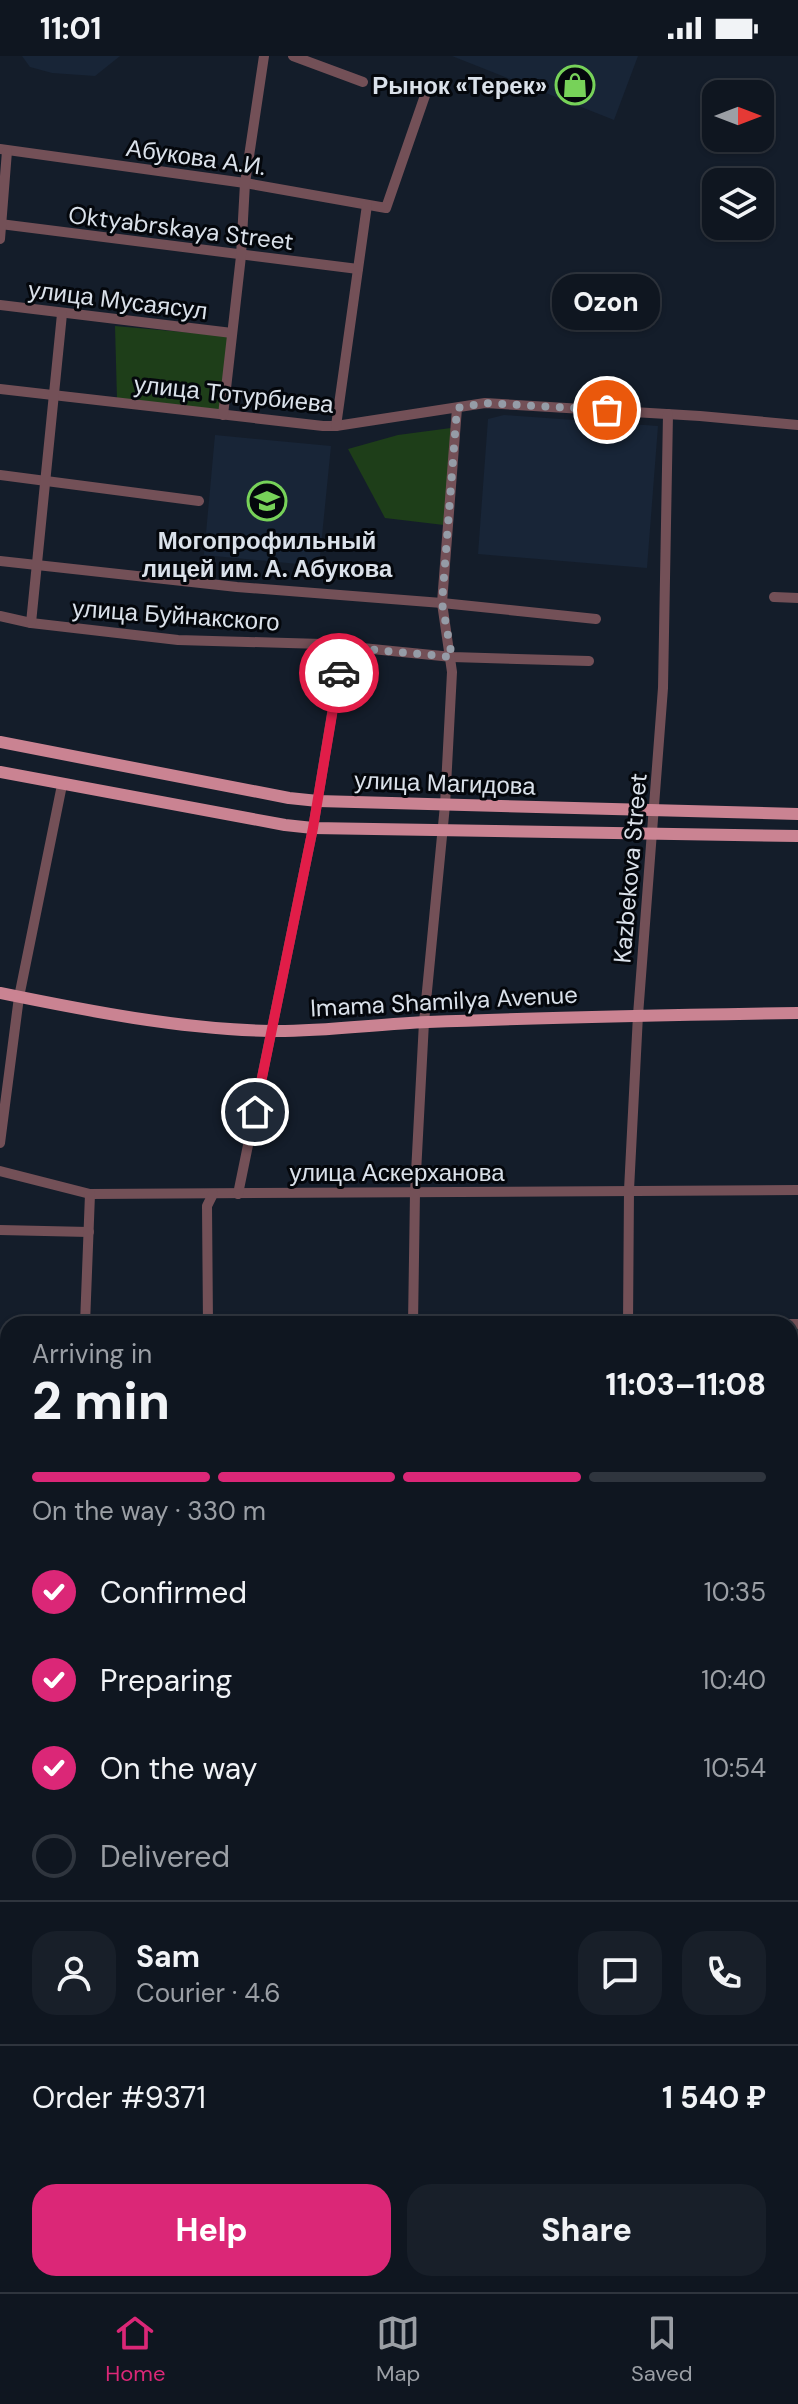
<!DOCTYPE html>
<meta charset="utf-8">
<style>
body{margin:0;font-family:"DM Sans",sans-serif;background:#181f29;color:#f1f3f6;height:100vh;display:flex;flex-direction:column;font-size:30px;white-space:nowrap}
*{box-sizing:border-box;margin:0}
p{font-size:26px;color:#9b9fa5}
.icon{flex:none;width:44px;height:44px;fill:none;stroke:currentColor;stroke-width:2;stroke-linecap:round;stroke-linejoin:round}
.map{position:relative;flex:1;overflow:hidden}
.panel{position:absolute;left:0px;top:1260px;width:798px;height:976px;display:flex;flex-direction:column;background:#0f1620;border-radius:24px 24px 0 0;box-shadow:0 2px 6px #0004,0 0 0 2px #2f353e}
.panel>*{flex:none}
.needle{width:52px;rotate:90deg}
.controls{position:absolute;left:702px;top:24px;display:grid;gap:16px}
.controls a{display:grid;place-items:center;width:72px;height:72px;border-radius:16px;background:#0f1620;box-shadow:0 2px 6px #0004,0 0 0 2px #2f353e;font-size:40px}
.pin{position:absolute;display:grid;place-items:center;width:68px;height:68px;color:#fff;margin:-34px;border:4px solid #fff;border-radius:50%;box-shadow:0 2px 8px #0007}
.courier{position:absolute;display:grid;place-items:center;width:80px;height:80px;margin:-40px;border:6px solid #e11d48;border-radius:50%;background:#fff;color:#222;box-shadow:0 2px 10px #0007}
.bubble{position:absolute;height:56px;border-radius:24px;background:#0f1620;box-shadow:0 2px 6px #0004,0 0 0 2px #2f353e;font-size:26px;font-weight:800;line-height:56px;text-align:center}
.headline em{font-style:normal;font-weight:800}
.headline div{display:flex;flex-direction:column-reverse}
.headline{display:flex;align-items:center;justify-content:space-between;height:136px;padding:0 32px}
h1{font-size:52px;font-weight:800;line-height:60px}
.bar{display:grid;grid-template-columns:repeat(4,1fr);gap:12px 8px;align-content:center;height:96px;padding:0 32px}
.bar i{height:10px;border-radius:6px;background:#2f353e}
.bar .active{background:#db2777}
.bar p{grid-column:span 4}
.line{display:flex;align-items:center;gap:20px;padding:0 32px;border-top:2px solid #2f353e}
.line div{flex:1}
.round{display:grid;place-items:center;flex:none;width:84px;height:84px;border-radius:24px;background:#181f29}
ol{padding:0 32px;list-style:none}
li{display:flex;align-items:center;gap:24px;height:88px}
li p{margin-inline-start:auto}
li .icon{padding:8px;border-radius:50%;background:#db2777;color:#fff;stroke-width:4}
li:last-child{color:#9b9fa5}
li i{width:44px;height:44px;border:4px solid #2f353e;border-radius:50%}
.primary-button{display:flex;gap:16px;margin-top:auto;padding:16px 32px}
.primary-button a{flex:1;height:92px;border-radius:24px;background:#db2777;color:#fff;font-size:32px;font-weight:800;line-height:92px;text-align:center}
.primary-button a+a{background:#181f29;color:#f1f3f6}
.status{display:flex;justify-content:space-between;align-items:center;height:56px;padding:0 40px;background:#0f1620;direction:ltr}
.status svg{height:22px;fill:currentColor}
.tab-bar{display:flex;justify-content:space-around;align-items:center;height:112px;border-top:2px solid #2f353e;background:#0f1620;font-size:22px;color:#9b9fa5}
.tab-bar a{display:grid;justify-items:center;gap:4px}
.tab-bar .active{color:#db2777}
.map>svg:first-child{display:block}
.built{fill:#182537}
.green{fill:#1e3e19}
.lines{fill:none;stroke-linecap:round;stroke-linejoin:round}
.minor{stroke:#735057;stroke-width:10}
.major{stroke:#ca8392;stroke-width:12}
.done{stroke:#959ca7;stroke-width:8;stroke-dasharray:0 14.4}
.route{stroke:#e11d48;stroke-width:10}
.labels{text-anchor:middle;dominant-baseline:central;stroke-width:6;stroke-linejoin:round;paint-order:stroke}
.poi-label{font-size:24px;font-weight:bold;fill:#dae1ea;stroke:#04070c;text-anchor:end}
.street-label{font-size:24px;fill:#dae1ea;stroke:#04070c}
</style>
<div class="status"><b>11:01</b><svg viewBox="0 0 49 12"><path d="M0 12V9h3v3zM5 12V6h3v6zM10 12V3h3v9zM15 12V0h3v12zM26 1h20v11H26zM47 4h2v5h-2z"/></svg></div>
<div class="map">
<svg width="798" height="2236" viewBox="0 0 798 2236">
<rect width="100%" height="100%" fill="#141d2a"/>
<g class="built">
<polygon points="22,0 120,0 95,20 52,17 30,11"/>
<polygon points="452,0 638,0 614,64"/>
<polygon points="504,359 658,370 647,512 478,498 488,363"/>
<polygon points="215,379 331,390 319,510 204,499"/>
</g>
<g class="green">
<polygon points="115,270 228,280 219,354 117,343"/>
<polygon points="451,372 444,469 385,462 348,393 398,379"/>
</g>
<g class="lines">
<g class="minor">
<polyline points="293,0 363,26"/>
<polyline points="0,93 245,127 386,152 429,28"/>
<polyline points="0,168 358,213"/>
<polyline points="0,183 7,95"/>
<polyline points="0,249 232,277"/>
<polyline points="0,333 323,370 336,370 485,347 700,360 798,369"/>
<polyline points="223,359 241,200 245,127 264,0"/>
<polyline points="336,370 367,149"/>
<polyline points="0,419 199,445"/>
<polyline points="0,505 237,531 442,547 596,563"/>
<polyline points="774,541 798,542"/>
<polyline points="0,560 31,567 178,584 322,588 452,601 589,605"/>
<polyline points="31,567 62,258"/>
<polyline points="0,1087 19,941 62,729"/>
<polyline points="0,1115 90,1138 798,1134"/>
<polyline points="238,1138 313,772 343,591"/>
<polyline points="0,1174 89,1176"/>
<polyline points="85,1268 90,1138"/>
<polyline points="208,1268 207,1150 213,1138"/>
<polyline points="413,1268 415,1136 424,966 445,749 452,616 442,547 457,352"/>
<polyline points="628,1268 629,1134 638,959 663,632 668,358"/>
<polyline points="790,1268 798,1268"/>
<polyline points="790,1392 798,1392"/>
<polyline points="790,1512 798,1512"/>
<polyline points="0,1518 8,1519"/>
<polyline points="790,1633 798,1633"/>
<polyline points="0,1639 8,1639"/>
<polyline points="790,1762 798,1762"/>
<polyline points="790,1821 798,1821"/>
<polyline points="0,1928 8,1928"/>
<polyline points="790,1941 798,1940"/>
<polyline points="790,2059 798,2059"/>
<polyline points="0,2139 8,2139"/>
<polyline points="790,2177 798,2178"/>
<polyline points="206,2228 206,2236"/>
<polyline points="417,2228 417,2236"/>
<polyline points="623,2236 623,2228"/>
</g>
<g class="major">
<polyline points="0,686 289,742 318,745 798,758"/>
<polyline points="0,716 285,769 313,772 798,780"/>
<path d="M0,937C88,955 180,973 270,975C322,976 376,968 428,966C551,961 674,959 798,957"/>
</g>
</g>
<g class="lines">
<polyline class="done" points="339,617 343,591 452,601 442,547 457,352 485,347 607,354"/>
<polyline class="route" points="255,1056 313,772 339,617"/>
</g>
<defs>
<symbol id="shop-ring" viewBox="-11 -11 22 22"><circle r="9.5" fill="#04070c" stroke="#77d259" stroke-width="1.5"/><path d="M-5-2.5h2.3a2.7 3.5 0 0 1 5.4 0H5L5.5 6h-11ZM-1.5-2.5h3a1.5 2.3 0 0 0-3 0Z" fill="#77d259"/></symbol>
<symbol id="school-ring" viewBox="-11 -11 22 22"><circle r="9.5" fill="#04070c" stroke="#77d259" stroke-width="1.5"/><path d="M0-5L7-2L0 1L-7-2ZM-4 1L0 2.5L4 1V4Q0 6-4 4Z" fill="#77d259"/></symbol>
</defs>
<g fill-rule="evenodd">
<use href="#shop-ring" x="553" y="7" width="44" height="44"/>
<use href="#school-ring" x="245" y="423" width="44" height="44"/>
</g>
<g class="labels">
<g class="poi-label">
<text x="547" y="29">Рынок «Терек»</text>
<text x="267" y="484" text-anchor="middle">Могопрофильный<tspan x="267" dy="28">лицей им. А. Абукова</tspan></text>
</g>
<g class="street-label">
<text transform="translate(196 101) rotate(8)">Абукова А.И.</text>
<text transform="translate(181 172) rotate(7)">Oktyabrskaya Street</text>
<text transform="translate(118 244) rotate(7)">улица Мусаясул</text>
<text transform="translate(234 338) rotate(6)">улица Тотурбиева</text>
<text transform="translate(176 559) rotate(4)">улица Буйнакского</text>
<text transform="translate(445 727) rotate(2)">улица Магидова</text>
<text transform="translate(630 812) rotate(-85)">Kazbekova Street</text>
<text transform="translate(444 945) rotate(-3)">Imama Shamilya Avenue</text>
<text x="397" y="1116">улица Аскерханова</text>
</g>
</g>
</svg>
<div class="controls">
<a><svg class="needle" viewBox="-14 -14 28 28"><path d="M0-13l5 13h-10z" fill="#e53935"/><path d="M0 13l5-13h-10z" fill="#9b9fa5"/></svg></a>
<a><svg class="icon" aria-label="layers" viewBox="0 0 24 24"><path d="M12 4l9 5-9 5-9-5zM3 14l9 5 9-5"/></svg></a>
</div>
<div class="pin" style="left:607px;top:354px;background:#ea580c"><svg class="icon" aria-label="bag" viewBox="0 0 24 24"><path d="M5 8h14l-1 12H6zM9 8a3 3 0 0 1 6 0"/></svg></div>
<div class="pin" style="left:255px;top:1056px;background:#1f2937"><svg class="icon" aria-label="home" viewBox="0 0 24 24"><path d="M3 11l9-7 9 7M6 9v11h12V9"/></svg></div>
<div class="courier" style="left:339px;top:617px"><svg class="icon" aria-label="car" viewBox="0 0 24 24"><path d="M5 17H2v-5l4-1 3-4h7l3 4 3 1v5h-3M9 17h6M6 11h13"/><circle cx="7" cy="17" r="2"/><circle cx="17" cy="17" r="2"/></svg></div>
<div class="bubble" style="left:552px;top:218px;width:108px">Ozon</div>
<section class="panel">
<div class="headline"><div><h1>2 min</h1><p>Arriving in</p></div><em>11:03–11:08</em></div>
<div class="bar"><i class="active"></i><i class="active"></i><i class="active"></i><i></i><p>On the way · 330 m</p></div>
<ol>
<li><svg class="icon" aria-label="check" viewBox="0 0 24 24"><path d="M5 12l5 5 9-10"/></svg>Confirmed<p>10:35</p></li>
<li><svg class="icon" aria-label="check" viewBox="0 0 24 24"><path d="M5 12l5 5 9-10"/></svg>Preparing<p>10:40</p></li>
<li><svg class="icon" aria-label="check" viewBox="0 0 24 24"><path d="M5 12l5 5 9-10"/></svg>On the way<p>10:54</p></li>
<li><i></i>Delivered</li>
</ol>
<div class="line" style="height:144px"><a class="round"><svg class="icon" aria-label="person" viewBox="0 0 24 24"><circle cx="12" cy="8" r="4"/><path d="M4 21q1-7 8-7t8 7"/></svg></a><div><b>Sam</b><p>Courier · 4.6</p></div><a class="round"><svg class="icon" aria-label="chat" viewBox="0 0 24 24"><path d="M4 5h16v11H9l-5 4z"/></svg></a><a class="round"><svg class="icon" aria-label="phone" viewBox="0 0 24 24"><path d="M5 4h4l2 5-3 2q2 4 5 5l2-3 5 2v4C11 20 4 13 5 4z"/></svg></a></div>
<div class="line" style="height:104px"><div>Order #9371</div><b>1 540 ₽</b></div>
<div class="primary-button"><a>Help</a><a>Share</a></div>
</section>
</div>
<nav class="tab-bar">
<a class="active"><svg class="icon" aria-label="home" viewBox="0 0 24 24"><path d="M3 11l9-7 9 7M6 9v11h12V9"/></svg>Home</a>
<a><svg class="icon" aria-label="map" viewBox="0 0 24 24"><path d="M3 6l6-2 6 2 6-2v14l-6 2-6-2-6 2zM9 4v14M15 6v14"/></svg>Map</a>
<a><svg class="icon" aria-label="saved" viewBox="0 0 24 24"><path d="M7 4h10v16l-5-4-5 4z"/></svg>Saved</a>
</nav>
